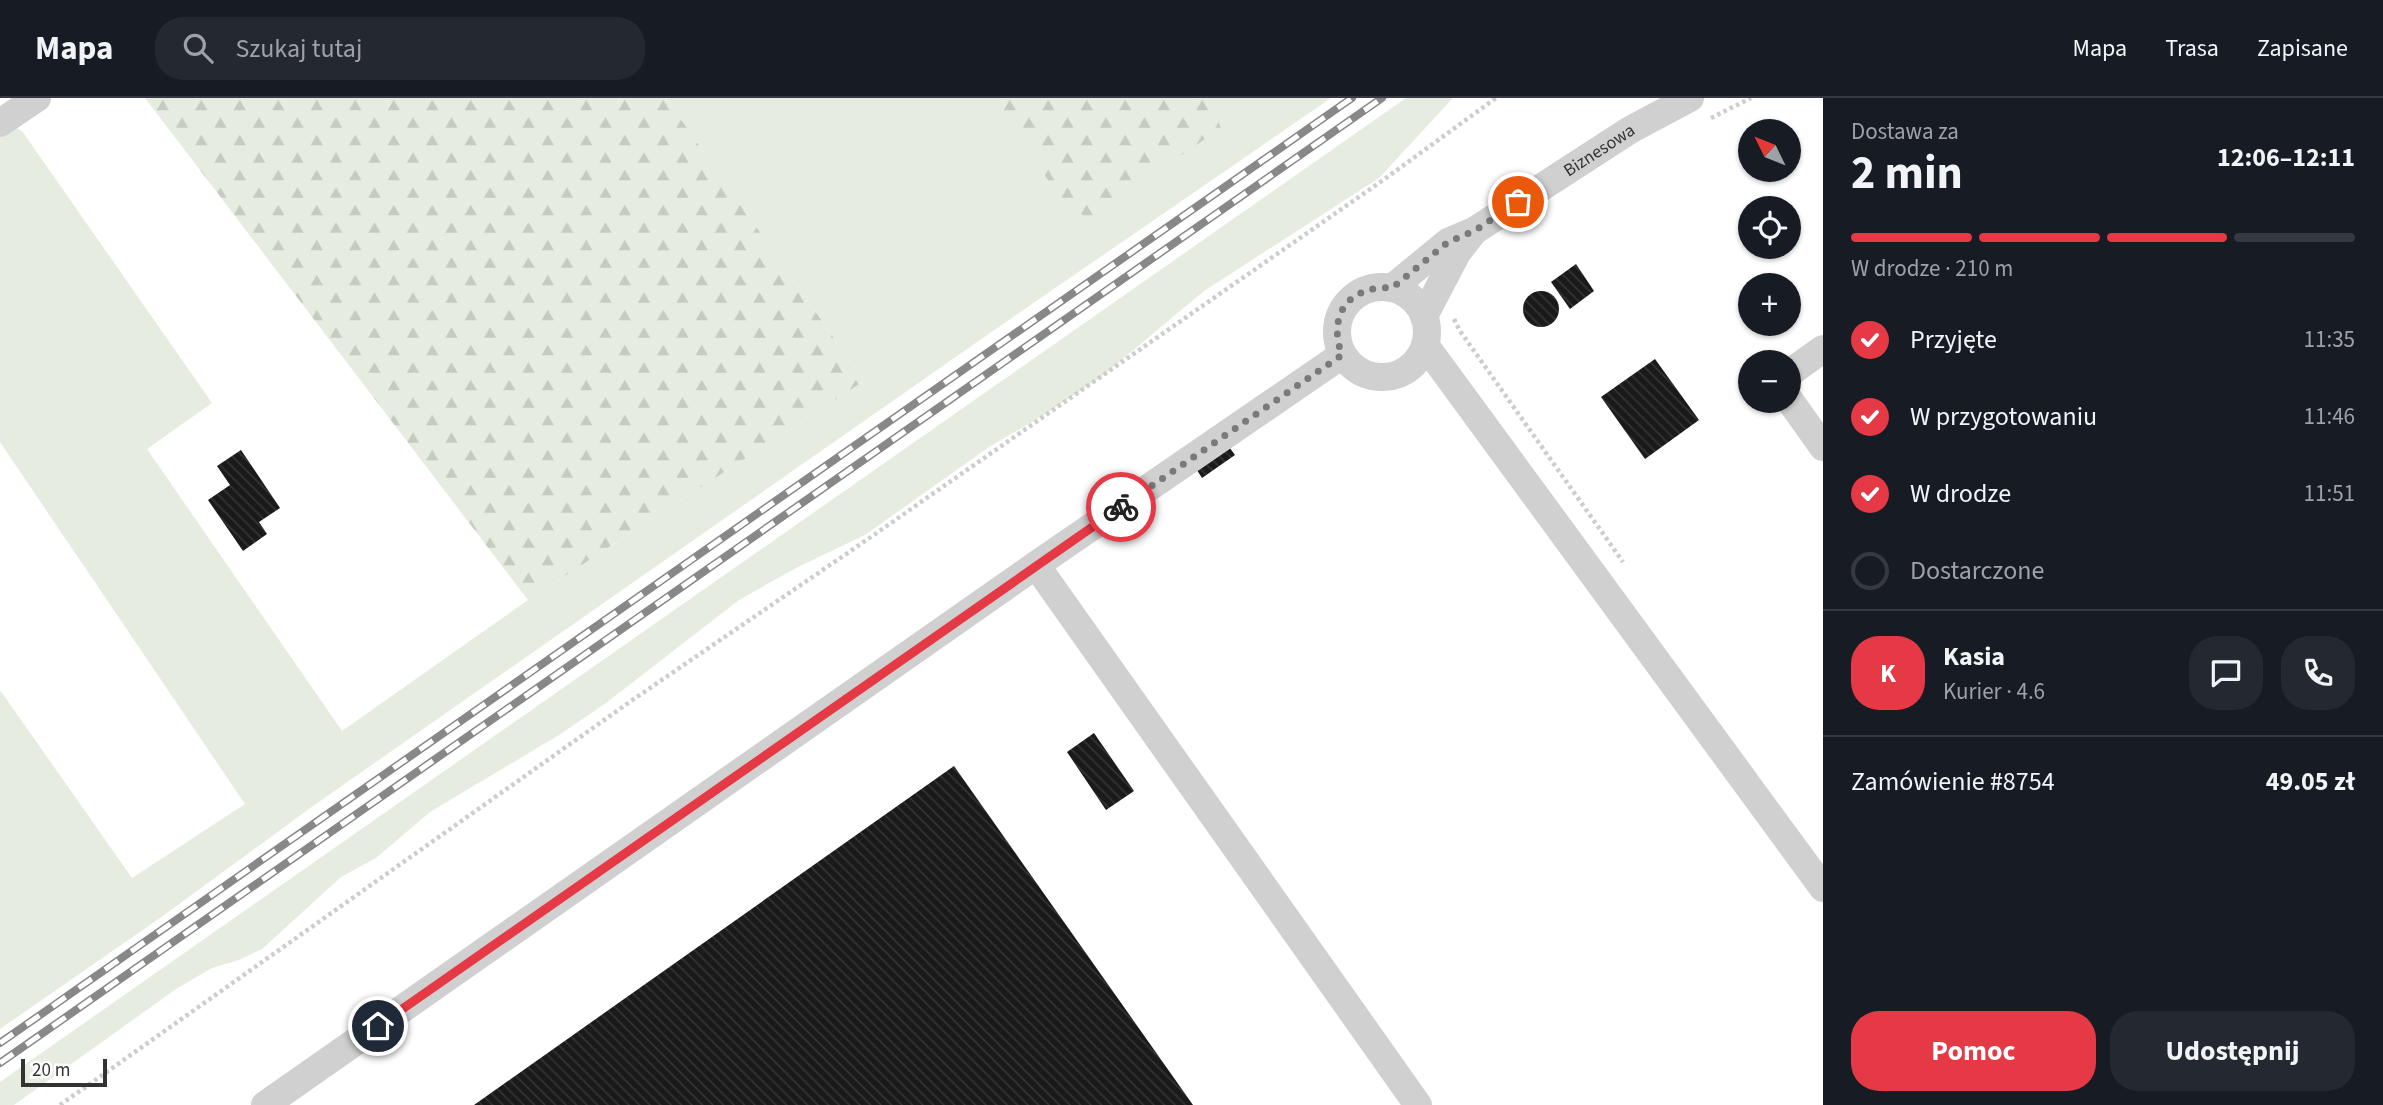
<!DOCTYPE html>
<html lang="pl">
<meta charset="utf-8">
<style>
body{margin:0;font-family:"Source Sans 3",sans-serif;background:#242831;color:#f1f3f6;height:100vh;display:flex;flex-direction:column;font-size:26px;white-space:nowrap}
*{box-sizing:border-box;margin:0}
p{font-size:23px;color:#9ea1a6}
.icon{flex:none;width:38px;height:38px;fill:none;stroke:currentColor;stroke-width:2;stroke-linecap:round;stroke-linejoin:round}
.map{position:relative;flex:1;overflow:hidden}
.drawer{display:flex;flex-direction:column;background:#171b24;width:560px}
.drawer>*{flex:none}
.needle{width:46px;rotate:313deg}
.fabs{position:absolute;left:1738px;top:21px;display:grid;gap:14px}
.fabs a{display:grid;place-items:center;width:63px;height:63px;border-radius:50%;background:#171b24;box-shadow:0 2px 5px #0004;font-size:35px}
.scale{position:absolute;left:21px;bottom:18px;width:86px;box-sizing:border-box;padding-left:7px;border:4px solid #333;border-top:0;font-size:19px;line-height:24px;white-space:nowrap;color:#333;-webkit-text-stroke:5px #fff;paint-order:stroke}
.pin{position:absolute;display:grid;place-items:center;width:60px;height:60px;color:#fff;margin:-30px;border:4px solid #fff;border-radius:50%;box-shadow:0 2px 7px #0007}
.courier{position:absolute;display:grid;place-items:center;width:70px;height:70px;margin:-35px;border:5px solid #e63946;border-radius:50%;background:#fff;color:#222;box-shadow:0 2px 9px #0007}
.headline em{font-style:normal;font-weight:700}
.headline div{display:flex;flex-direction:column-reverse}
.headline{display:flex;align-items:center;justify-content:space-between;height:119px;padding:0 28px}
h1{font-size:46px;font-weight:700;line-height:52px}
.bar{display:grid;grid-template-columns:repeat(4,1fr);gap:10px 7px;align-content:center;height:84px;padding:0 28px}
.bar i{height:9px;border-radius:5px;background:#363941}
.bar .current{background:#e63946}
.bar p{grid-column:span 4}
.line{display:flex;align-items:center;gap:18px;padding:0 28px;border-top:2px solid #363941}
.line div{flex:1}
.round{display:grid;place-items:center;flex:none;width:74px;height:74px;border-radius:28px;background:#242831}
ol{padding:0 28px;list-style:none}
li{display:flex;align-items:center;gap:21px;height:77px}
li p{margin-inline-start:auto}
li .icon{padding:7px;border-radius:50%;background:#e63946;color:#fff;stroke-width:4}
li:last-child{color:#9ea1a6}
li i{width:38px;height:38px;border:4px solid #363941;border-radius:50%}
.cta{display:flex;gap:14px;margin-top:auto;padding:14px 28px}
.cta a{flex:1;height:80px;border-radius:28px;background:#e63946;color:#fff;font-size:28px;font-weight:700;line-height:80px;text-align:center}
.cta a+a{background:#242831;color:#f1f3f6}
header{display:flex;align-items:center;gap:42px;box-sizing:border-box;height:98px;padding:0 35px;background:#171b24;border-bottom:2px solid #363941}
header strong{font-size:33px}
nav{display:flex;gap:38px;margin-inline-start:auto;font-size:24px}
.search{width:490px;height:63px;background:#242831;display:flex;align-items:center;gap:18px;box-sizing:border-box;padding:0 24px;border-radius:28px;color:#9ea1a6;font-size:26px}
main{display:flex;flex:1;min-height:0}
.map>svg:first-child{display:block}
.grass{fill:#e6ecdf}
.forest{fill:url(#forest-firs)}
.building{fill:url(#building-back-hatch)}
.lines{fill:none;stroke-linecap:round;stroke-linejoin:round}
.path{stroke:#cdcdcd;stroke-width:4.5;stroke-dasharray:3.5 3.5;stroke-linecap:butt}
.minor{stroke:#d0d0d0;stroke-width:28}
.rail-casing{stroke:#888;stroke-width:8}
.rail{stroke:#fff;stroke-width:5;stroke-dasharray:16;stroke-linecap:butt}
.done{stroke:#7a7a7a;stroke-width:7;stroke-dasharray:0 12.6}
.route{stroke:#e63946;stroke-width:9}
.labels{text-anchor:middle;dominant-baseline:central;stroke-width:7;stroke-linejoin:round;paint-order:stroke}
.street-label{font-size:18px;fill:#333;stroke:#fff}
</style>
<header>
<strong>Mapa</strong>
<div class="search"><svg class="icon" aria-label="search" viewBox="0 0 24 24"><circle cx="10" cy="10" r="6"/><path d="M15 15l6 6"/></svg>Szukaj tutaj</div>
<nav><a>Mapa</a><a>Trasa</a><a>Zapisane</a></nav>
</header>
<main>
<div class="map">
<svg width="1823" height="1007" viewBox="0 0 1823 1007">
<defs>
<pattern id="forest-firs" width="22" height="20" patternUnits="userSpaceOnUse" patternTransform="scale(1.75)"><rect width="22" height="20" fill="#e6ecdf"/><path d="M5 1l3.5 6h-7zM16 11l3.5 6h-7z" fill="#c6cbc0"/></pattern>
<pattern id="building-back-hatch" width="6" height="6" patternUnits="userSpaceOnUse" patternTransform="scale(1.75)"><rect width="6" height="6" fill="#1a1a1a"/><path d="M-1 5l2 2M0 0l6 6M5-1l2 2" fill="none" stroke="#333"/></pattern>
</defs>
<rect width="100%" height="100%" fill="#fff"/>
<g class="grass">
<polygon points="666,0 1331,0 990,235 313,708 160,820 0,931 0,592 132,780 245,706 0,344 0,32 14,29 22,33 212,305 147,351 342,633 528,502 864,283"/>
<polygon points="1406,0 1453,0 1379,80 1204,193 1101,279 1042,318 989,349 865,437 796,470 739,502 606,605 559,637 430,714 376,760 341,779 262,851 239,862 212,870 176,891 14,1007 0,1007 0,984"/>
</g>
<g class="forest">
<polygon points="145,0 666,0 864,283 528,502"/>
<polygon points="994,0 1208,0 1221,30 1088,121 1059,99"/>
</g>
<g class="building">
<polygon points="1576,166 1594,193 1570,211 1551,184"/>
<circle cx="1541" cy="211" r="18"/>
<polygon points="1655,261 1699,322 1645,361 1601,299"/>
<polygon points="1227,346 1235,357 1202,380 1195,369"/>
<polygon points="241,352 280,410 259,424 267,436 243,453 208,402 230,387 217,368"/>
<polygon points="1094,635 1134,693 1106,712 1067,654"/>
<polygon points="954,668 1193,1007 474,1007"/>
</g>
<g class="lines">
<g class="path">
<polyline points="1711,20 1751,0"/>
<polyline points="1454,221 1460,233 1623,464"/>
<polyline points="60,1007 631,603 868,441 1386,80 1496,0"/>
</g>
<g class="minor">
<polyline points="0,25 37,0"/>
<path id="s1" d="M1474,133L1630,32L1690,0"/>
<circle cx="1382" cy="234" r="45"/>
<polyline points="1392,190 1448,144 1474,133 1457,155 1424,218"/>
<polyline points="1425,247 1823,790"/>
<polyline points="1788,276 1823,251"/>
<polyline points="1788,300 1823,349"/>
<polyline points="1036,467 1418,1007"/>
<polyline points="265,1007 1036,467 1342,257"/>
</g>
<defs>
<g id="rail">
<polyline points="0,945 1352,0"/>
<polyline points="0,965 1382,0"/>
</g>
</defs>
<use href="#rail" class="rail-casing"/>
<use href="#rail" class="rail"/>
</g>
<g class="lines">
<path class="done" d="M1121,409L1342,257C1327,217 1349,187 1392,190L1448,144L1474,133L1518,104"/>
<polyline class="route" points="378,928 1121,409"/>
</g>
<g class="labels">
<g class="street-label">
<text stroke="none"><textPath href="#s1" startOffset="149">Biznesowa</textPath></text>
</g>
</g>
</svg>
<div class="fabs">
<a><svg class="needle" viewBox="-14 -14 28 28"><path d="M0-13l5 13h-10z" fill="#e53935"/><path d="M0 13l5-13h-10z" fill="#9ea1a6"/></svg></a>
<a><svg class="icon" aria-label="locate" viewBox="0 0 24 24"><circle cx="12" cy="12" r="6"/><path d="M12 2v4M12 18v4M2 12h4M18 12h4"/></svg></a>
<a>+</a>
<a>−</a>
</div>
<div class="scale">20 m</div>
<div class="pin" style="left:1518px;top:104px;background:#ea580c"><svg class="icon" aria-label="bag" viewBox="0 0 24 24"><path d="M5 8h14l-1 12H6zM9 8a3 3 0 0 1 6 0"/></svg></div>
<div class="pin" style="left:378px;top:928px;background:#1f2937"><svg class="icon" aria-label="home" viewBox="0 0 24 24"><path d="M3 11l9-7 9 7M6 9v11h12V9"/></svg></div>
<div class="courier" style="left:1121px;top:409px"><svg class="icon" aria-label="bike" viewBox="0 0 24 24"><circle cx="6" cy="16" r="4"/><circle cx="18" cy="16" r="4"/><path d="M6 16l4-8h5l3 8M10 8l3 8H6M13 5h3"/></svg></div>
</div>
<section class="drawer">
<div class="headline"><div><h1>2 min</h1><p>Dostawa za</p></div><em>12:06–12:11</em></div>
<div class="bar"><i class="current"></i><i class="current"></i><i class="current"></i><i></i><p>W drodze · 210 m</p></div>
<ol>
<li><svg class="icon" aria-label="check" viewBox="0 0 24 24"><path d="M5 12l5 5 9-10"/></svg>Przyjęte<p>11:35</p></li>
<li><svg class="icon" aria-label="check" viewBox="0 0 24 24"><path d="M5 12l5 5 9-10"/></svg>W przygotowaniu<p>11:46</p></li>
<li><svg class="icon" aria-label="check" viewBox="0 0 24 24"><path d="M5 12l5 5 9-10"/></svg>W drodze<p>11:51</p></li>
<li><i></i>Dostarczone</li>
</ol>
<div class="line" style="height:126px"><b class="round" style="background:#e63946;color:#fff">K</b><div><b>Kasia</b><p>Kurier · 4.6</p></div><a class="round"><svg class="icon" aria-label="chat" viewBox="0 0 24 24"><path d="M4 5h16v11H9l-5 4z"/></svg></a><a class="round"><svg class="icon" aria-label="phone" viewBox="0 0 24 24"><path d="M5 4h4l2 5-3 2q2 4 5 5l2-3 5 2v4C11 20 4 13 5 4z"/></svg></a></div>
<div class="line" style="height:91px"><div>Zamówienie #8754</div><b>49.05 zł</b></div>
<div class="cta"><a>Pomoc</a><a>Udostępnij</a></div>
</section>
</main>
